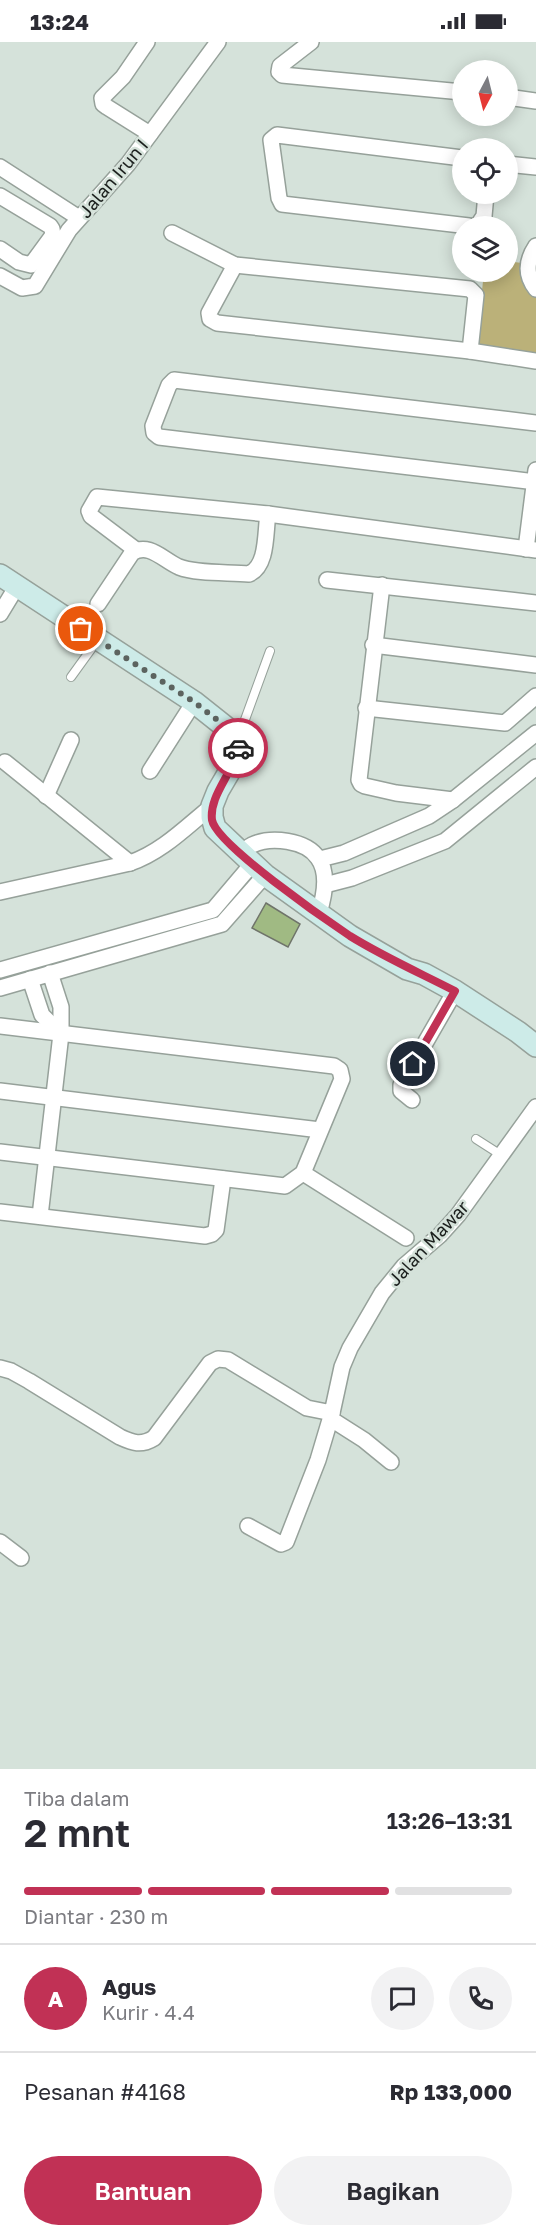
<!DOCTYPE html>
<html lang="id">
<meta charset="utf-8">
<style>
body{margin:0;font-family:"Golos Text",sans-serif;background:#f2f2f3;color:#2b2b33;height:100vh;display:flex;flex-direction:column;font-size:22px;white-space:nowrap}
*{box-sizing:border-box;margin:0}
p{font-size:20px;color:#7c7c81}
.icon{flex:none;width:33px;height:33px;fill:none;stroke:currentColor;stroke-width:2;stroke-linecap:round;stroke-linejoin:round}
.map{position:relative;height:1727px;overflow:hidden}
.drawer{display:flex;flex-direction:column;background:#fff;flex:1}
.drawer>*{flex:none}
.needle{width:39px;rotate:187deg}
.fabs{position:absolute;left:452px;top:18px;display:grid;gap:12px}
.fabs a{display:grid;place-items:center;width:66px;height:66px;border-radius:50%;background:#fff;box-shadow:0 3px 15px #0003;font-size:30px}
.pin{position:absolute;display:grid;place-items:center;width:51px;height:51px;color:#fff;margin:-26px;border:3px solid #fff;border-radius:50%;box-shadow:0 2px 6px #0007}
.courier{position:absolute;display:grid;place-items:center;width:60px;height:60px;margin:-30px;border:4px solid #c13155;border-radius:50%;background:#fff;color:#222;box-shadow:0 2px 8px #0007}
.head em{font-style:normal;font-weight:600}
.head div{display:flex;flex-direction:column-reverse}
.head{display:flex;align-items:center;justify-content:space-between;height:102px;padding:0 24px}
h1{font-size:39px;font-weight:600;line-height:45px}
.bar{display:grid;grid-template-columns:repeat(4,1fr);gap:9px 6px;align-content:center;height:72px;padding:0 24px}
.bar i{height:8px;border-radius:4px;background:#e1e1e2}
.bar .active{background:#c13155}
.bar p{grid-column:span 4}
.line{display:flex;align-items:center;gap:15px;padding:0 24px;border-top:2px solid #e1e1e2}
.line div{flex:1}
.round{display:grid;place-items:center;flex:none;width:63px;height:63px;border-radius:32px;background:#f2f2f3}
.primary-button{display:flex;gap:12px;margin-top:auto;padding:12px 24px}
.primary-button a{flex:1;height:69px;border-radius:36px;background:#c13155;color:#fff;font-size:24px;font-weight:600;line-height:69px;text-align:center}
.primary-button a+a{background:#f2f2f3;color:#2b2b33}
.status{display:flex;justify-content:space-between;align-items:center;height:42px;padding:0 30px;background:#fff;direction:ltr}
.status svg{height:16px;fill:currentColor}
.map>svg:first-child{display:block}
.green{fill:#bbb179}
.building{fill:#a0ba83;stroke:#6f746a;stroke-width:1.5}
.lines{fill:none;stroke-linecap:round;stroke-linejoin:round}
.lane-casing{stroke:#96a19a;stroke-width:10}
.street-casing{stroke:#96a19a;stroke-width:18}
.secondary-casing{stroke:#96a19a;stroke-width:24}
.lane{stroke:#fff;stroke-width:8}
.street{stroke:#fff;stroke-width:15}
.secondary{stroke:#cdebe8;stroke-width:21}
.done{stroke:#5c635f;stroke-width:6;stroke-dasharray:0 10.8}
.route{stroke:#c13155;stroke-width:8}
.labels{text-anchor:middle;dominant-baseline:central;stroke-width:5;stroke-linejoin:round;paint-order:stroke}
.street-label{font-size:18px;fill:#1b1f1d;stroke:#d5e2da}
</style>
<div class="status"><b>13:24</b><svg viewBox="0 0 49 12"><path d="M0 12V9h3v3zM5 12V6h3v6zM10 12V3h3v9zM15 12V0h3v12zM26 1h20v11H26zM47 4h2v5h-2z"/></svg></div>
<div class="map">
<svg width="536" height="1727" viewBox="0 0 536 1727">
<rect width="100%" height="100%" fill="#d5e2da"/>
<polygon class="green" points="507,219 522,221 536,254 536,313 476,305 484,230 507,230"/>
<polygon class="building" points="266,861 300,882 288,905 252,886"/>
<g class="lines">
<defs>
<g id="lane">
<polyline points="71,635 97,599"/>
<polyline points="239,694 270,609"/>
<polyline points="476,1097 501,1113"/>
</g>
<g id="street">
<polyline points="147,0 123,35 102,56 103,62 107,65 150,92"/>
<polyline points="311,0 280,24 279,30 282,33 462,50"/>
<polyline points="507,55 536,59"/>
<polyline points="462,116 277,93 271,98 279,156 282,162 469,184"/>
<polyline points="507,122 536,125"/>
<polyline points="0,125 79,176"/>
<polyline points="0,154 50,184 52,187 53,193 31,223 19,220 0,207"/>
<polyline points="474,184 478,183 484,174 486,152"/>
<polyline points="172,191 235,223 470,247 476,253 470,309"/>
<path d="M536,204C526,219 525,233 536,247"/>
<polyline points="235,223 209,271 210,277 217,281 470,309 536,319"/>
<polyline points="0,234 22,246 35,244 69,188 128,122 218,0"/>
<polyline points="536,381 174,338 169,343 153,384 154,391 159,395 536,440"/>
<polyline points="526,507 536,428"/>
<polyline points="136,508 91,474 89,469 97,455 268,472 536,508"/>
<polyline points="327,538 536,561"/>
<polyline points="382,543 359,738 361,742 365,744 396,751 453,758"/>
<path d="M98,562L132,511C149,500 163,518 179,525C197,532 229,530 249,532C268,524 265,490 268,472"/>
<polyline points="0,572 17,544"/>
<polyline points="373,603 536,623"/>
<polyline points="366,666 505,681 536,654"/>
<polyline points="5,720 130,821"/>
<polyline points="150,729 194,660"/>
<polyline points="46,754 71,698"/>
<path d="M240,811C244,809 248,805 252,803C271,794 306,798 318,816C329,831 324,855 319,871"/>
<polyline points="320,817 344,811 429,774 453,758 536,691"/>
<polyline points="325,843 352,836 445,799 536,725"/>
<path d="M0,850L130,821C162,810 186,785 212,764"/>
<polyline points="0,928 213,868 252,822"/>
<polyline points="30,937 42,973 61,992"/>
<polyline points="0,946 222,882 265,833"/>
<polyline points="0,984 334,1024 340,1028 342,1037 303,1131 285,1144 0,1110"/>
<polyline points="0,1049 320,1088"/>
<polyline points="412,1058 401,1049 401,1043 455,949"/>
<polyline points="303,1131 406,1196"/>
<polyline points="0,1170 205,1194 212,1192 216,1188 223,1137"/>
<polyline points="40,1174 61,992 61,965 50,931"/>
<path d="M0,1326L11,1329L29,1339L120,1395C133,1401 141,1404 154,1396L210,1321L218,1317L228,1318L307,1366L332,1371L342,1325L350,1306L382,1251L404,1224L440,1193L458,1173L536,1065"/>
<polyline points="331,1377 364,1398 391,1420"/>
<polyline points="248,1484 281,1502 286,1500 318,1418 332,1371"/>
<polyline points="0,1500 21,1516"/>
</g>
<polyline id="secondary" points="0,533 194,660 238,695 235,720 218,749 212,764 212,775 215,786 265,833 350,894 407,927 424,932 455,949 518,990 536,1004"/>
</defs>
<use href="#lane" class="lane-casing"/>
<use href="#street" class="street-casing"/>
<use href="#secondary" class="secondary-casing"/>
<use href="#lane" class="lane"/>
<use href="#street" class="street"/>
<use href="#secondary" class="secondary"/>
</g>
<g class="lines">
<polyline class="done" points="81,587 194,660 233,690 238,695 238,706"/>
<path class="route" d="M238,706C233,732 209,753 212,778C216,802 326,878 350,894C384,915 420,931 455,949L413,1022"/>
</g>
<g class="labels">
<g class="street-label">
<text transform="translate(113 136) rotate(-50)">Jalan Irun I</text>
<text transform="translate(428 1201) rotate(-47)">Jalan Mawar</text>
</g>
</g>
</svg>
<div class="fabs">
<a><svg class="needle" viewBox="-14 -14 28 28"><path d="M0-13l5 13h-10z" fill="#e53935"/><path d="M0 13l5-13h-10z" fill="#7c7c81"/></svg></a>
<a><svg class="icon" aria-label="locate" viewBox="0 0 24 24"><circle cx="12" cy="12" r="6"/><path d="M12 2v4M12 18v4M2 12h4M18 12h4"/></svg></a>
<a><svg class="icon" aria-label="layers" viewBox="0 0 24 24"><path d="M12 4l9 5-9 5-9-5zM3 14l9 5 9-5"/></svg></a>
</div>
<div class="pin" style="left:81px;top:587px;background:#ea580c"><svg class="icon" aria-label="bag" viewBox="0 0 24 24"><path d="M5 8h14l-1 12H6zM9 8a3 3 0 0 1 6 0"/></svg></div>
<div class="pin" style="left:413px;top:1022px;background:#1f2937"><svg class="icon" aria-label="home" viewBox="0 0 24 24"><path d="M3 11l9-7 9 7M6 9v11h12V9"/></svg></div>
<div class="courier" style="left:238px;top:706px"><svg class="icon" aria-label="car" viewBox="0 0 24 24"><path d="M5 17H2v-5l4-1 3-4h7l3 4 3 1v5h-3M9 17h6M6 11h13"/><circle cx="7" cy="17" r="2"/><circle cx="17" cy="17" r="2"/></svg></div>
</div>
<section class="drawer">
<div class="head"><div><h1>2 mnt</h1><p>Tiba dalam</p></div><em>13:26–13:31</em></div>
<div class="bar"><i class="active"></i><i class="active"></i><i class="active"></i><i></i><p>Diantar · 230 m</p></div>
<div class="line" style="height:108px"><b class="round" style="background:#c13155;color:#fff">A</b><div><b>Agus</b><p>Kurir · 4.4</p></div><a class="round"><svg class="icon" aria-label="chat" viewBox="0 0 24 24"><path d="M4 5h16v11H9l-5 4z"/></svg></a><a class="round"><svg class="icon" aria-label="phone" viewBox="0 0 24 24"><path d="M5 4h4l2 5-3 2q2 4 5 5l2-3 5 2v4C11 20 4 13 5 4z"/></svg></a></div>
<div class="line" style="height:78px"><div>Pesanan #4168</div><b>Rp 133,000</b></div>
<div class="primary-button"><a>Bantuan</a><a>Bagikan</a></div>
</section>
